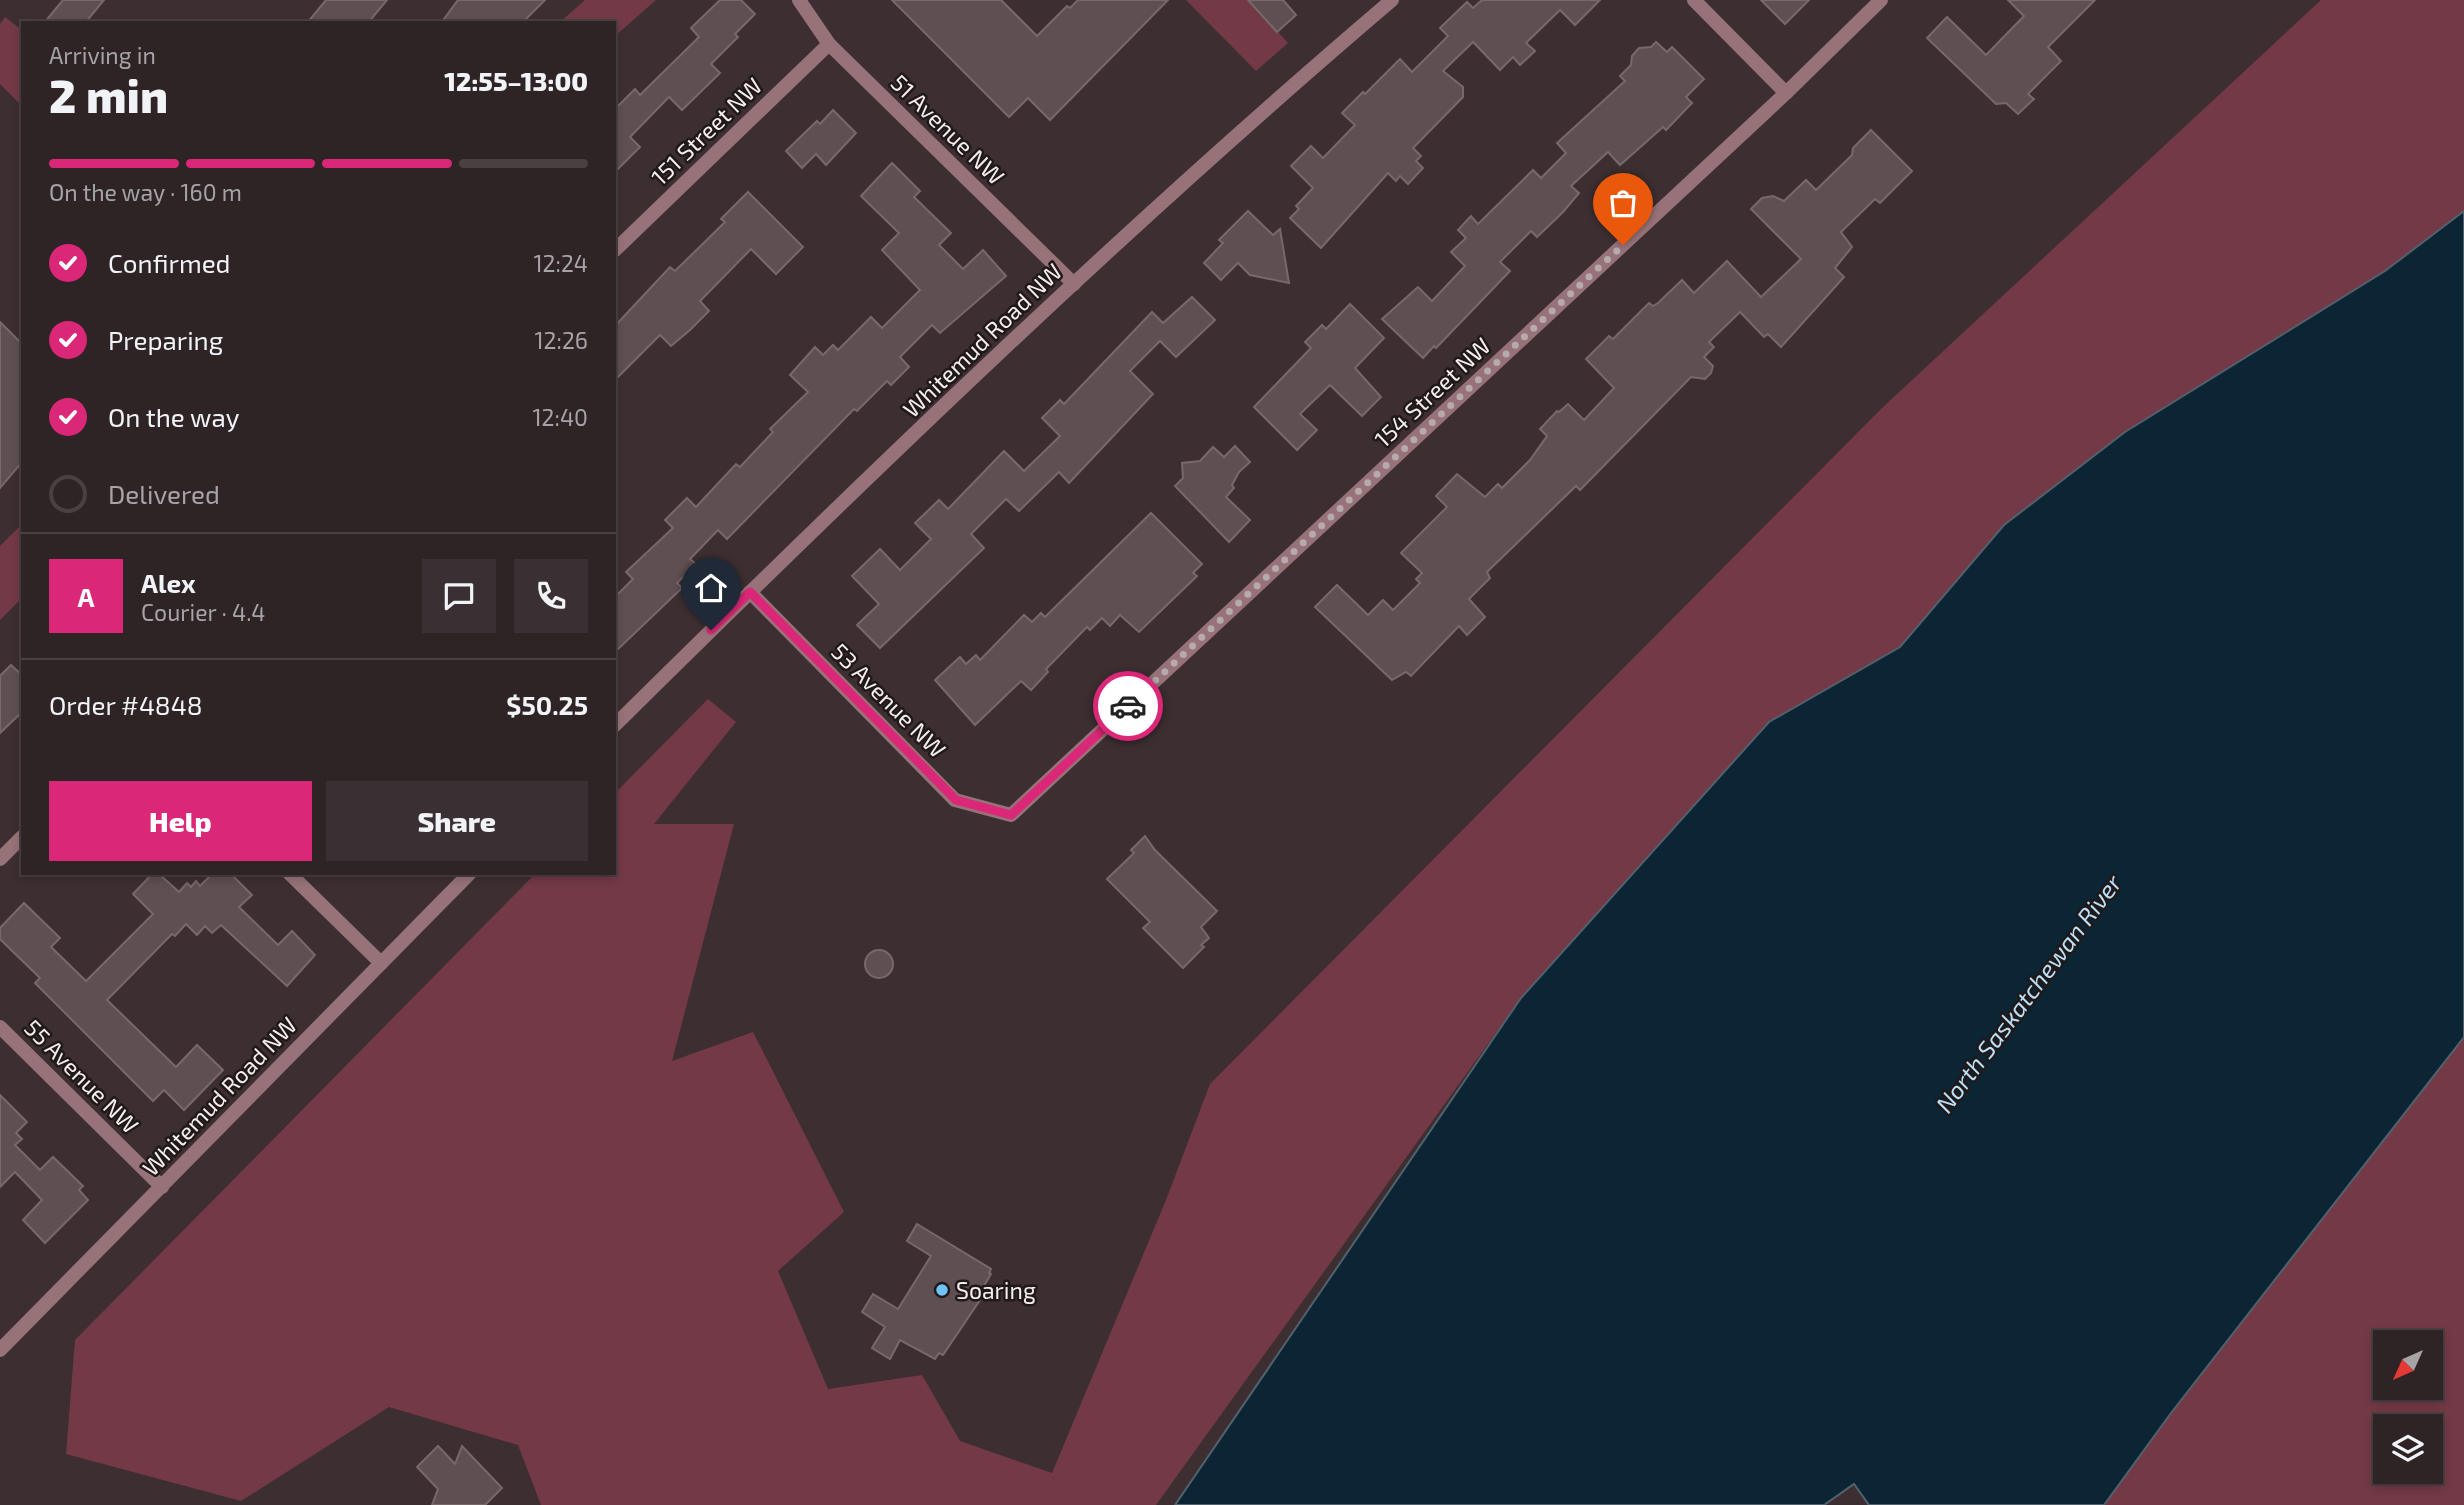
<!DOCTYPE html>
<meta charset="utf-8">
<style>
body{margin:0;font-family:"Exo 2",sans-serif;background:#3a2f32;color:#f1f3f6;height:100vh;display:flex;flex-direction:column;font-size:26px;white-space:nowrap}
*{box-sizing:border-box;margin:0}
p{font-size:23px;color:#a7a4a7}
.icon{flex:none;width:38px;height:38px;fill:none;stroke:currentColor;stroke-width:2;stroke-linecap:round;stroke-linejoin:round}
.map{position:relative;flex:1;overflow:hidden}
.side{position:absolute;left:21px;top:21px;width:595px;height:854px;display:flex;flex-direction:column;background:#2e2325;border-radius:0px;box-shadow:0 4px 10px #0003,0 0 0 2px #494042}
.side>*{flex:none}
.needle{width:46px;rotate:225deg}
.tools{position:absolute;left:2373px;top:1330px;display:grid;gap:14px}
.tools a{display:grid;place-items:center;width:70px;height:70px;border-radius:0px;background:#2e2325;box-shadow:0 4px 10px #0003,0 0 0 2px #494042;font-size:35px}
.pin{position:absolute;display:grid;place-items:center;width:60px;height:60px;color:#fff;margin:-72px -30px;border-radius:50% 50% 50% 0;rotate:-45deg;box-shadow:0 0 7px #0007}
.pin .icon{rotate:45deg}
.courier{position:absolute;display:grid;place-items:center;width:70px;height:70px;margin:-35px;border:5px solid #db2777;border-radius:50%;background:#fff;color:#222;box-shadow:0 2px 9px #0007}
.overview em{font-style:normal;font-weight:800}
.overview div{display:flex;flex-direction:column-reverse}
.overview{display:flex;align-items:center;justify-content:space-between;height:119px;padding:0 28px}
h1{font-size:46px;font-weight:800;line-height:52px}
.bar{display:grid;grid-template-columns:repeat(4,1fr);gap:10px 7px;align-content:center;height:84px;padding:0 28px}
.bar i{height:9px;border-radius:5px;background:#494042}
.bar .active{background:#db2777}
.bar p{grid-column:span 4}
.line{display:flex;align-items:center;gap:18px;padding:0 28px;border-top:2px solid #494042}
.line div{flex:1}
.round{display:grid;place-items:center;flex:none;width:74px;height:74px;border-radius:0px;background:#3a2f32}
ol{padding:0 28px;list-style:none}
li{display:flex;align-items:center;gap:21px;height:77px}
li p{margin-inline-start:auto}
li .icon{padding:7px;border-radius:50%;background:#db2777;color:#fff;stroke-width:4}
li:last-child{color:#a7a4a7}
li i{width:38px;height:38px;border:4px solid #494042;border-radius:50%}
.button{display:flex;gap:14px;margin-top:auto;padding:14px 28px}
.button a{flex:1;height:80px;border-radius:0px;background:#db2777;color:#fff;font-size:28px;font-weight:800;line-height:80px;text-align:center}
.button a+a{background:#3a2f32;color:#f1f3f6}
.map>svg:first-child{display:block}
.green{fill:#733946;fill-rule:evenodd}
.water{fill:#0c2534;stroke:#52616c;stroke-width:2}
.building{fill:#5f4f52;stroke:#78686a;stroke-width:2}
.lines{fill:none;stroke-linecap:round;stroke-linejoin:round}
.minor{stroke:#977379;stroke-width:14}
.done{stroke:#b6aaac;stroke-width:7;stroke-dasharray:0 12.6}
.route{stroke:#db2777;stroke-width:9}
.poi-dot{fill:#6fc2f4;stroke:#20191a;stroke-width:2.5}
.labels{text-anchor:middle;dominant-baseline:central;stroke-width:5;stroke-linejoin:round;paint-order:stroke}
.street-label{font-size:23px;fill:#f7edee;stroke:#20191a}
.poi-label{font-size:23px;fill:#f7edee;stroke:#20191a;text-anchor:start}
.water-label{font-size:24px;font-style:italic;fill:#bbe1fa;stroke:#20191a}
</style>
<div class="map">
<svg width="2464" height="1505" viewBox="0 0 2464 1505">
<rect width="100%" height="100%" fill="#3d2f31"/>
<g class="green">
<polygon points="585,0 656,0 614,37 614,23 559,23"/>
<polygon points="1186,0 1250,0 1288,43 1256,71"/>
<polygon points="2321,0 2464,0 2464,211 2385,271 2125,432 2004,525 1900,647 1769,722 1521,998 1156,1505 541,1505 518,1445 389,1407 241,1501 66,1454 75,1340 536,873 614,873 614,794 708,699 736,722 654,824 734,824 672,1061 753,1032 844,1212 778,1271 828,1389 922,1375 960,1441 1052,1473 1166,1200 1210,1084 1882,408"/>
<polygon points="5,17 23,31 23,107 0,84 0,24"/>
<polygon points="23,523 23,597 0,620 0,546"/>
<path d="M2464,1037V1505H2104L2171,1413ZM2385,1342H2431V1388H2385ZM2385,1426H2431V1472H2385Z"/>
</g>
<polygon class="water" points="2464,211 2464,1037 2171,1413 2104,1505 1869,1505 1854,1484 1824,1505 1175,1505 1521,998 1769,722 1900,647 2004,525 2125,432 2385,271"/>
<g class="building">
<polygon points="63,0 104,0 85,23 44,23"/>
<polygon points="326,0 387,0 368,23 307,23"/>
<polygon points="458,0 545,0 522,23 441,23"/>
<polygon points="720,0 741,0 755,14 735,34 738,37 711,64 720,73 682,110 669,97 630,137 640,147 614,173 614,110 635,89 640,95 699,37 691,28"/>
<polygon points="892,0 1001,0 1037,36 1067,6 1070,8 1078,0 1168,0 1050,120 1028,98 1009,117"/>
<polygon points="1248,0 1283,0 1296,15 1277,32"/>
<polygon points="1482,0 1600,0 1575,25 1560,10 1526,43 1535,51 1520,65 1513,57 1500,70 1473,42 1443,71 1463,87 1463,97 1413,148 1421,156 1416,161 1423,168 1408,184 1400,176 1396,181 1388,173 1321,248 1290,218 1299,209 1296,206 1313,188 1291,166 1311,146 1323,158 1355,125 1342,113 1363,92 1365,94 1400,59 1412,72 1448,36 1440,28 1467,2 1473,8"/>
<polygon points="1761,0 1809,0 1785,24"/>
<polygon points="2008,0 2095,0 2048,47 2061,61 2028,94 2034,99 2018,114 2006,103 1996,104 1927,38 1947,17 1986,55 2024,16"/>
<polygon points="1656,42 1667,52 1672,47 1704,79 1686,97 1692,103 1666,130 1663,127 1620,165 1608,152 1571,186 1579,193 1563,212 1537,237 1531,231 1500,262 1510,271 1436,348 1434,346 1423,358 1382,319 1418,287 1432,301 1465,266 1451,252 1466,238 1458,230 1471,216 1478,224 1533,170 1541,178 1566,153 1557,143 1625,81 1620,76 1631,65 1632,56 1639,48 1651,47"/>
<polygon points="833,110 856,133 826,165 816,154 802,168 786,151 817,121 820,124"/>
<polygon points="1871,130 1912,171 1880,203 1875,199 1841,232 1852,247 1835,268 1844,277 1781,347 1768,334 1764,337 1740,312 1709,342 1714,347 1704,357 1713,366 1711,373 1705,379 1691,377 1580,490 1576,486 1487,572 1490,578 1469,599 1485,617 1467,635 1459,626 1411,676 1406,672 1392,680 1315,607 1337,585 1368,615 1383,600 1393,610 1420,583 1416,579 1422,573 1401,553 1447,507 1436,496 1457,474 1485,497 1498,484 1502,488 1530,460 1547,436 1540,429 1557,411 1559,412 1568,404 1584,420 1614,388 1586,359 1609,336 1613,339 1649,303 1653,306 1658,303 1682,280 1694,293 1727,261 1761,297 1801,259 1751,209 1762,198 1773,196 1784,201 1806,180 1816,190 1852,155 1853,148"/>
<polygon points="892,163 920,191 914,197 951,233 939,245 963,269 983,250 1006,276 940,333 932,325 900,357 909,367 891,385 887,381 857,411 854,409 727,539 718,530 690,559 696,564 677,583 682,588 614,653 614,598 633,579 626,572 673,528 665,520 687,498 696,507 736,464 740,467 773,432 770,429 808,392 790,375 815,347 823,355 833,345 838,350 871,317 882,328 920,290 882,250 899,233 861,196"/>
<polygon points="748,192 803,247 776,274 751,249 700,301 709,311 690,330 671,346 660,335 614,381 614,327 670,267 675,271 725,222 721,219"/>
<polygon points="1248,211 1273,235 1280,229 1289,283 1250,275 1238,263 1221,280 1204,263 1223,243 1219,240"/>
<polygon points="1192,297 1215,320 1176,357 1160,341 1130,371 1153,394 1069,483 1059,472 1019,511 1006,499 971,534 984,548 880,648 857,625 879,604 852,576 880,549 900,570 931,539 915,523 939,500 948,509 1004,451 1024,471 1060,436 1042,418 1060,400 1064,404 1152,312 1163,323"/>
<polygon points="1350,304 1384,338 1355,368 1381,397 1362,416 1330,385 1300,414 1317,430 1297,450 1254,407 1311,348 1305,342 1322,325 1326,329"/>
<polygon points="0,322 23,345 23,461 0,488"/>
<polygon points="1235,446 1250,462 1239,472 1232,485 1234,488 1226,497 1250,520 1229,542 1175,486 1183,478 1182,463 1200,461 1213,447 1224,457"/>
<polygon points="1151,513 1202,564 1193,573 1197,576 1139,632 1120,615 1110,626 1102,618 1090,630 1087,627 1046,669 1048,672 1031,690 1021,681 975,725 935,680 960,657 966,664 976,655 980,660 1024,615 1032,622 1041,613 1045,617"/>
<polygon points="11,665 23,676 23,711 0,733 0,676"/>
<polygon points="1145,836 1155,850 1217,911 1201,927 1209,938 1201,945 1204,947 1183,968 1143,928 1150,922 1107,879 1134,853 1131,850"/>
<polygon points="153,873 158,873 179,892 187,883 191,887 196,881 200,886 213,873 230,873 252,895 239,907 278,945 292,931 315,955 287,986 221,925 212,933 205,926 197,935 186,924 175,936 172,934 107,1000 176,1067 197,1045 223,1070 184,1110 164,1090 153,1101 35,983 40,978 0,939 0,928 24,903 60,938 51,947 86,981 153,914 133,894"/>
<circle cx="879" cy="964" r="14"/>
<polygon points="0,1095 27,1122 16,1133 22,1139 15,1145 40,1170 53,1157 83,1186 79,1190 88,1200 45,1243 23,1220 42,1200 15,1172 0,1187"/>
<polygon points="917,1224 991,1269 989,1273 991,1274 977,1298 980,1300 943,1355 939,1353 935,1359 900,1340 890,1359 872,1348 885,1327 862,1312 873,1294 898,1309 931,1256 907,1241"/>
<polygon points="438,1446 455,1464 462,1446 502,1488 485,1505 432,1505 438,1489 417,1467"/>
</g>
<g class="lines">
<g class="minor">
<polyline points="799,0 829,44 1074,284"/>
<polyline points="1694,0 1786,93"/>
<polyline points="614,251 829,44"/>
<polyline points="750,592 955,800 1011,815 1786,93 1881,0"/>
<path d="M614,726C866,477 1122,230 1392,0"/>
<polyline points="0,859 23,836"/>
<polyline points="289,873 381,963"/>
<polyline points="0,1027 162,1187"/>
<polyline points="0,1350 470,873"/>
</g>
</g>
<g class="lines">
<polyline class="done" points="1128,706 1623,245"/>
<polyline class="route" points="711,630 750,592 956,800 1011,815 1128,706"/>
</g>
<circle class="poi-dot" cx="942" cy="1290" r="7"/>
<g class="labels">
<g class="street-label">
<text transform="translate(948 129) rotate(44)">51 Avenue NW</text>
<text transform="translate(706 131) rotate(-44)">151 Street NW</text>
<text transform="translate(982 340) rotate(-44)">Whitemud Road NW</text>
<text transform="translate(1432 392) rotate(-43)">154 Street NW</text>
<text transform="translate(889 700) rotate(45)">53 Avenue NW</text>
<text transform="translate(82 1076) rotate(45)">55 Avenue NW</text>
<text transform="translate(219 1096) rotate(-46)">Whitemud Road NW</text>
</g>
<g class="poi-label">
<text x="956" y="1290">Soaring</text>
</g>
<g class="water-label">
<text transform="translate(2028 993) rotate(-53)">North Saskatchewan River</text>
</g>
</g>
</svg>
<div class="tools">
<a><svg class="needle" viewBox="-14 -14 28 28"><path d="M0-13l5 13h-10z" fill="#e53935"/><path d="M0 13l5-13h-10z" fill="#a7a4a7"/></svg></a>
<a><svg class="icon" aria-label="layers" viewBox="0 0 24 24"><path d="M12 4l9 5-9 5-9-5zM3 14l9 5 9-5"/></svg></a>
</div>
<div class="pin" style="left:1623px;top:245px;background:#ea580c"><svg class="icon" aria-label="bag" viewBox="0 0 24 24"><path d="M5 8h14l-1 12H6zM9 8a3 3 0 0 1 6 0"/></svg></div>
<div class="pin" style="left:711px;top:630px;background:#1f2937"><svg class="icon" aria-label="home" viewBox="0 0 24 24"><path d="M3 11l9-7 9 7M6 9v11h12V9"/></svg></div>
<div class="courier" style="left:1128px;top:706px"><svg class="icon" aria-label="car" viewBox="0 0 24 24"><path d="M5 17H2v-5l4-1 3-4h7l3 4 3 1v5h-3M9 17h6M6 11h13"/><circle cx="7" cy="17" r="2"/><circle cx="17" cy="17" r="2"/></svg></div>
<section class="side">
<div class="overview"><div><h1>2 min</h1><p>Arriving in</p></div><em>12:55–13:00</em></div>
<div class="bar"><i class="active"></i><i class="active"></i><i class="active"></i><i></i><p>On the way · 160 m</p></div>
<ol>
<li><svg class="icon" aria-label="check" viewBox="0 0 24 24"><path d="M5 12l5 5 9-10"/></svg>Confirmed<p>12:24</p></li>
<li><svg class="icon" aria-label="check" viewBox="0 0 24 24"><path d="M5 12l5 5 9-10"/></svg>Preparing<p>12:26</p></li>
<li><svg class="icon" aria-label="check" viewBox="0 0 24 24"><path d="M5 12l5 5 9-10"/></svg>On the way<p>12:40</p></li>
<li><i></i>Delivered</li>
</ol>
<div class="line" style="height:126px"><b class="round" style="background:#db2777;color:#fff">A</b><div><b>Alex</b><p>Courier · 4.4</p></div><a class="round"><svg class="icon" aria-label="chat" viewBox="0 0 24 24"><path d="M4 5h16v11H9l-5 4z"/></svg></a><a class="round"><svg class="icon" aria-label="phone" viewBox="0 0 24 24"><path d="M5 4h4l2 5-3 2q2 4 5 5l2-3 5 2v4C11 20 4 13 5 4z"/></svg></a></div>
<div class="line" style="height:91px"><div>Order #4848</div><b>$50.25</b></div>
<div class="button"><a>Help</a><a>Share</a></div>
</section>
</div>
